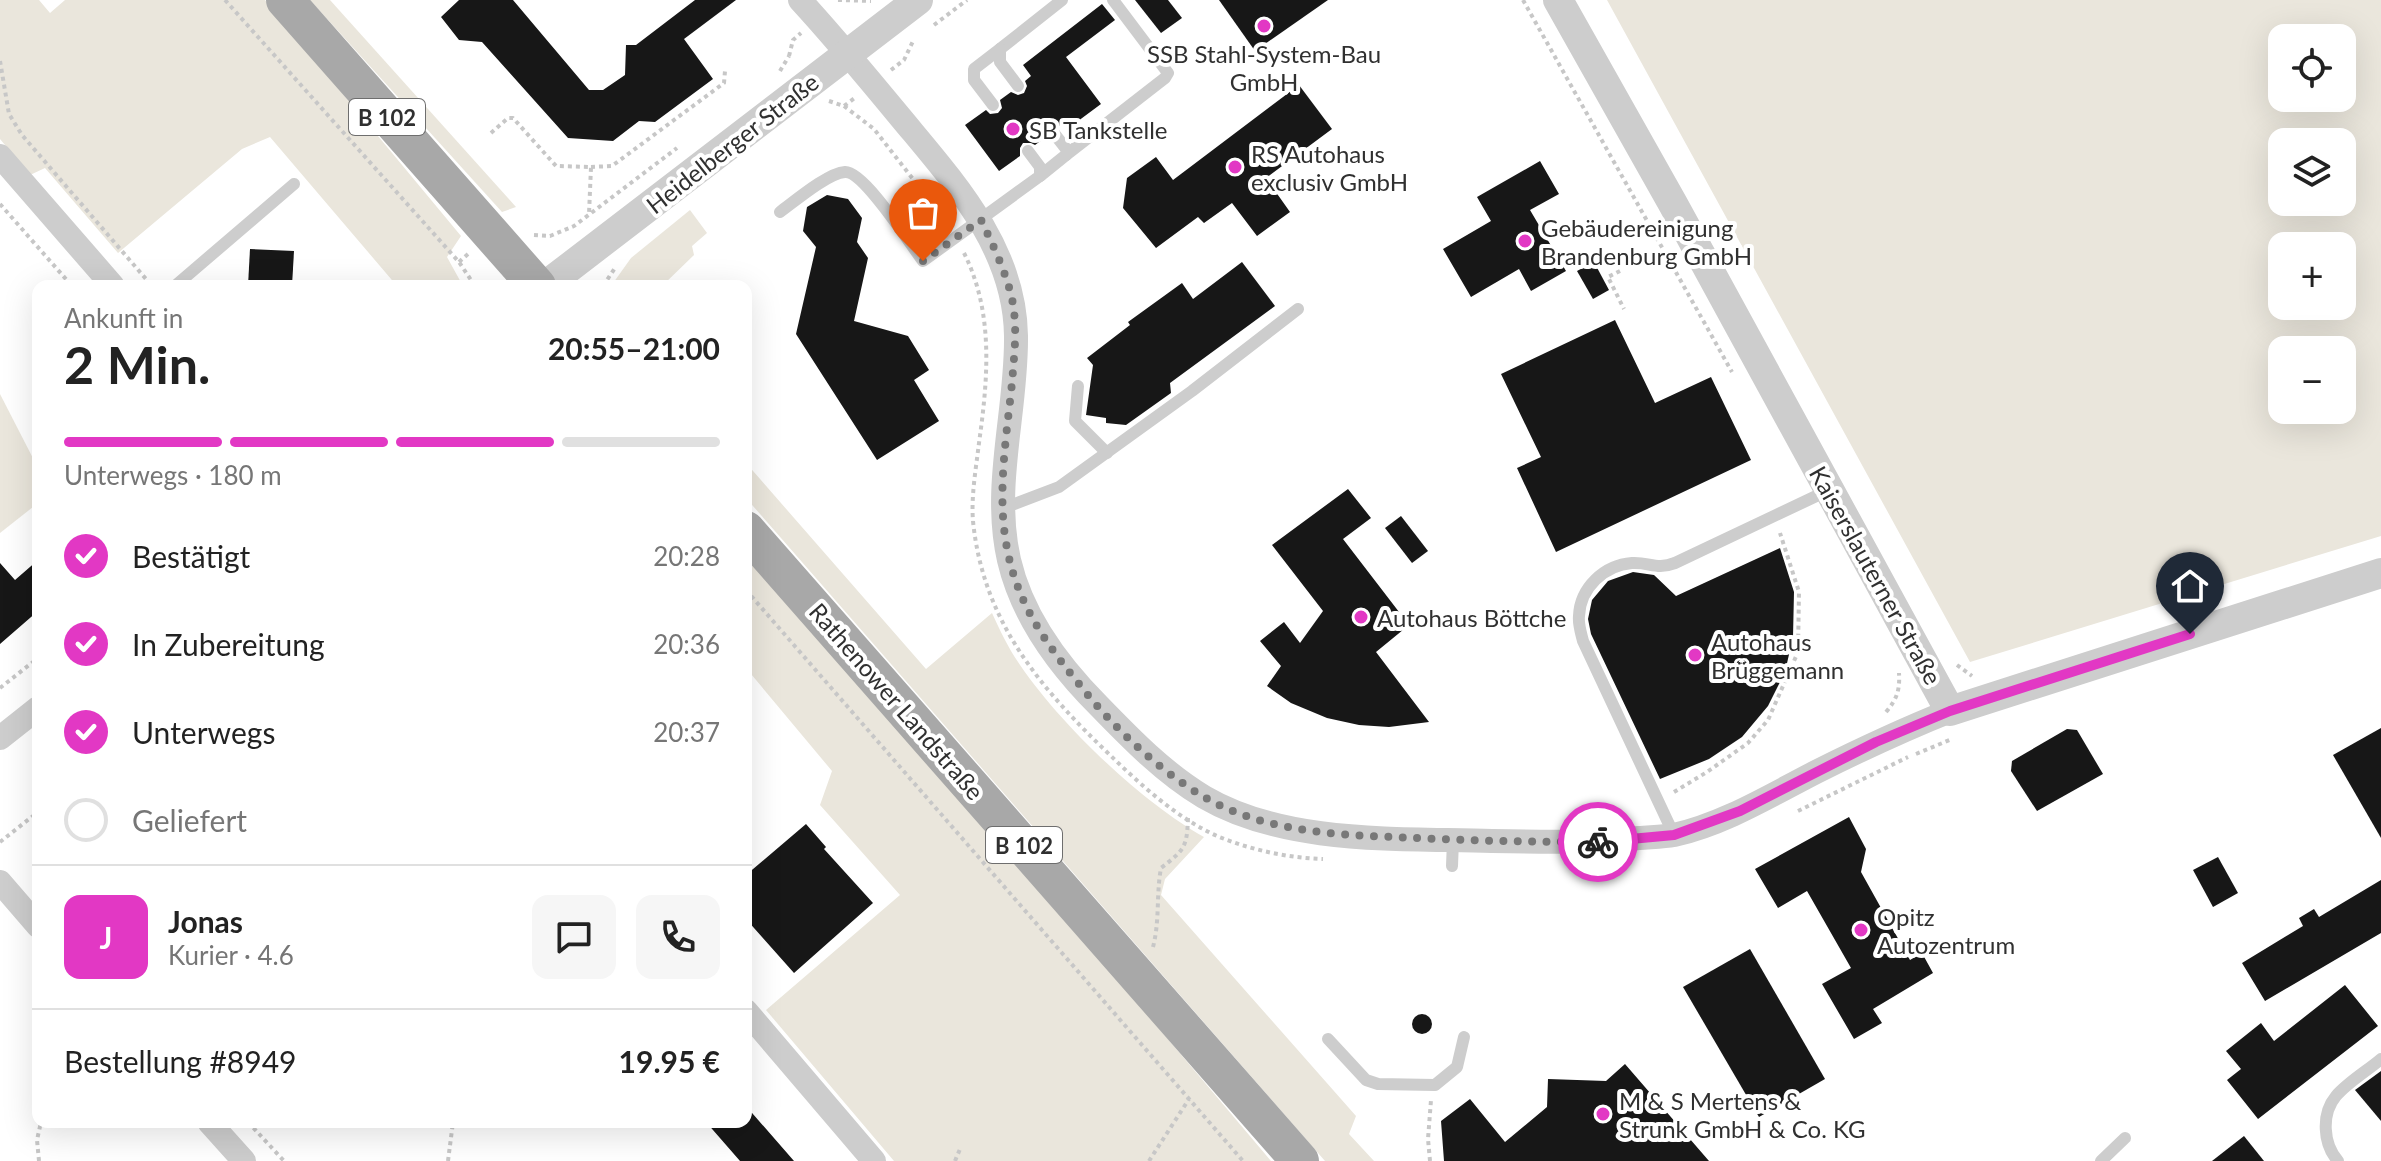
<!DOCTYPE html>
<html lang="de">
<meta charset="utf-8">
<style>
body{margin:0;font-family:Lato,sans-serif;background:#f6f6f6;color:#222;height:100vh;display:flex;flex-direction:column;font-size:30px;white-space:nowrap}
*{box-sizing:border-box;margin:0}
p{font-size:26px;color:#767676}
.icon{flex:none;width:44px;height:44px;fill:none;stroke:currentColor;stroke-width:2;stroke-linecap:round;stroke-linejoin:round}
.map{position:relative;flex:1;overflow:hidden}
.drawer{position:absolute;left:32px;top:280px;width:720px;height:848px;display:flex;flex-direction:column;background:#fff;border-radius:16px;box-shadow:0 8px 32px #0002}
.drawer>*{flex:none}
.fabs{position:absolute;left:2268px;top:24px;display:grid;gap:16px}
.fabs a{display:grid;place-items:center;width:88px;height:88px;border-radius:16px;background:#fff;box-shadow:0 8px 32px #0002;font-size:40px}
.pin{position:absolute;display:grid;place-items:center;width:68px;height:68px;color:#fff;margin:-82px -34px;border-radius:50% 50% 50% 0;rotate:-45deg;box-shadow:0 0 8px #0007}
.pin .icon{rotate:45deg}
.courier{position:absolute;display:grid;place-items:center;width:80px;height:80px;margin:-40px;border:6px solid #e238c4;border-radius:50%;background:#fff;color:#222;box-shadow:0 2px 10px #0007}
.headline em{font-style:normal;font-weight:700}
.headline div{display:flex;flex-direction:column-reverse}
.headline{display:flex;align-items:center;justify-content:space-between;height:136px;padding:0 32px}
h1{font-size:52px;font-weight:700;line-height:60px}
.bar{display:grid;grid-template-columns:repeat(4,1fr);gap:12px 8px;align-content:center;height:96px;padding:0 32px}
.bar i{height:10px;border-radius:6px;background:#e0e0e0}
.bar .on{background:#e238c4}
.bar p{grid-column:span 4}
.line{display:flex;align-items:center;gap:20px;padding:0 32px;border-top:2px solid #e0e0e0}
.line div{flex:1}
.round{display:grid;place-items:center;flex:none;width:84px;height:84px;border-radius:16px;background:#f6f6f6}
ol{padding:0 32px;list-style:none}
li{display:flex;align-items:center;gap:24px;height:88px}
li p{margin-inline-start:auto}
li .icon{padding:8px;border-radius:50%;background:#e238c4;color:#fff;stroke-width:4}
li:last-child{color:#767676}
li i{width:44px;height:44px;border:4px solid #e0e0e0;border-radius:50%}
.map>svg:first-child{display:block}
.green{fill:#eae6dc;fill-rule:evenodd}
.building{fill:#171717}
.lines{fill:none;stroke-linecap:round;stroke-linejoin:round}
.path{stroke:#c7c7c7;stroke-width:4;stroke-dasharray:4 4;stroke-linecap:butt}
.service{stroke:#cdcdcd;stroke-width:12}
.minor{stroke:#cdcdcd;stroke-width:24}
.tertiary{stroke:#cdcdcd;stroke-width:30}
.primary{stroke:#a8a8a8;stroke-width:38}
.done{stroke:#787878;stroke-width:8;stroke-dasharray:0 14.4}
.route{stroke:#e238c4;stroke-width:10}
.poi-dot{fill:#e238c4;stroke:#fff;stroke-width:3}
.labels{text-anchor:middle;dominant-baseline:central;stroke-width:8;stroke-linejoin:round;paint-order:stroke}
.shield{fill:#fff;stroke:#6e6e6e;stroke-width:2}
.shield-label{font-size:22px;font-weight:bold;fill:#303030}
.poi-label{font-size:24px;fill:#303030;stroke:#fff;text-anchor:start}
.street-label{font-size:24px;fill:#303030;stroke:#fff}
</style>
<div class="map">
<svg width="2381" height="1161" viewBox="0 0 2381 1161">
<rect width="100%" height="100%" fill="#fff"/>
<g class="green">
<polygon points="0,0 39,0 50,13 65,0 265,0 461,236 447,257 463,286 397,286 270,137 242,149 118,253 45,168 30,175 0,139"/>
<polygon points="310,0 330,0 516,207 502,212"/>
<path d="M1607,0H2381V536L1970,662ZM2282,38H2342V98H2282ZM2282,142H2342V202H2282ZM2282,246H2342V306H2282ZM2282,350H2342V410H2282Z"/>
<polygon points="690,210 707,233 692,246 694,255 662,286 611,286 631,258"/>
<polygon points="0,394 38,468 38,503 0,533"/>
<path d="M746,463L926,669L992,613C998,626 1004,639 1011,651C1050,715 1139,801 1204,837L1165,879L1161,895L1356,1116L1349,1134L1374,1161H1325L746,498Z"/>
<polygon points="746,548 894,715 1271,1161 894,1161 766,1010 900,895 820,805 832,771 746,668"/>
</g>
<g class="building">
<polygon points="459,0 513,0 589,90 603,90 625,75 626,45 636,45 695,0 736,0 684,39 713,79 655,122 639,121 613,141 568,138 482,42 459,40 441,17"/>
<polygon points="1135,0 1168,0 1182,18 1161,33"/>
<polygon points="1219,0 1328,0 1255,51"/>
<polygon points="1102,4 1115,20 1066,57 1101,104 1070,127 1066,122 1060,126 1056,123 1048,124 1044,129 1046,137 1035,145 1031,143 1023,143 1020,148 1020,156 999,171 965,125 986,110 990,114 998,113 1002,108 1000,100 1011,92 1018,95 1024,93 1027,86 1025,81 1031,76 1023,65"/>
<polygon points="1299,85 1332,129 1266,178 1290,212 1257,236 1232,203 1204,223 1198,217 1156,248 1123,208 1127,178 1156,157 1173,180"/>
<polygon points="1540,161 1559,194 1530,210 1566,271 1531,291 1519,269 1471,297 1443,249 1491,221 1477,197"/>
<polygon points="827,195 848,199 862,218 857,242 868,258 854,321 908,336 929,370 914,380 939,421 877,460 796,334 816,247 803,231 807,207"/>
<polygon points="250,249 294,251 292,286 248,286"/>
<polygon points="1242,262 1275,306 1170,383 1171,393 1126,425 1106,423 1106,418 1086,415 1093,365 1087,358 1130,325 1128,322 1182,283 1193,299"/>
<polygon points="1594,262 1609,290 1593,299 1577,271"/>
<polygon points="1615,320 1655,403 1711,377 1751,460 1556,552 1517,468 1541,457 1501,374"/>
<polygon points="1348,489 1371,518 1343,539 1409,625 1376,652 1429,722 1389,727 1359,725 1327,718 1291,703 1267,686 1281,666 1260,641 1284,622 1300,643 1323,611 1272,545"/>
<polygon points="1401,516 1428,551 1412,563 1385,528"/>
<polygon points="1780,548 1794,592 1793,637 1785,672 1768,706 1742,737 1709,759 1660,779 1591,634 1588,619 1592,600 1608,581 1633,572 1654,575 1676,596"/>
<polygon points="38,560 38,611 0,644 0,563 15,580"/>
<polygon points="2381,728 2381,838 2333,755"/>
<polygon points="2067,729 2077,730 2103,774 2037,811 2011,771 2012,761"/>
<polygon points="1849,817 1866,849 1861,872 1910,960 1922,953 1933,973 1873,1009 1882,1023 1854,1039 1822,984 1851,968 1807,891 1778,908 1755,869"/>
<polygon points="806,824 826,847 824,849 873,903 794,973 746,919 746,875"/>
<polygon points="2218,857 2238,893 2213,907 2193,870"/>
<polygon points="2381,880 2381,933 2265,1001 2242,963 2303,926 2299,918 2314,909 2319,917"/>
<polygon points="1750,949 1825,1079 1759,1117 1683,987"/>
<polygon points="2345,985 2378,1026 2258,1119 2227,1080 2241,1069 2226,1051 2261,1023 2274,1041"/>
<circle cx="1422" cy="1024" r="10"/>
<polygon points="1625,1064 1709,1161 1444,1161 1441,1121 1470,1099 1505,1142 1547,1107 1548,1079 1606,1081"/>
<polygon points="2381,1071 2381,1121 2355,1090"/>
<polygon points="746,1106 794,1161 740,1161 706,1122 746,1122"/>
<polygon points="2244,1136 2264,1161 2212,1161"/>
</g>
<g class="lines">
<g class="path">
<polyline points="225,0 459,262 475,286"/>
<polyline points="838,0 871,1"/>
<polyline points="1523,0 1732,372"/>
<polyline points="934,25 967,0"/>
<polyline points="789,56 793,40 801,33"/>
<polyline points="0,61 9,114 22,135 152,286"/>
<polyline points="891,70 904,60 914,39"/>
<polyline points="780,71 789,56"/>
<polyline points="829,101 844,106 856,97"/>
<polyline points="844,106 874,129 948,224"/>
<polyline points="491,133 508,118 513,118 556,166 591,167 589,214"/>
<polyline points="591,167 612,166 724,83 725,71"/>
<polyline points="0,204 72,286"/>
<polyline points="534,235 550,236 574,226 677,148"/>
<path d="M964,253C994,313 988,378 979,443C976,468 971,496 973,521C983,622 1041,689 1111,756C1142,786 1177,818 1217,836C1251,850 1288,858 1323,859"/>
<polyline points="459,262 468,254"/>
<polyline points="1620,271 1608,277 1624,309"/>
<polyline points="603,286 615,268"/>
<polyline points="746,590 1243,1161"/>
<polyline points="1957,665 1972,676"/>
<polyline points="0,688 38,658"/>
<path d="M1886,712C1897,699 1900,690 1899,673"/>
<polyline points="1916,754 1952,739"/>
<polyline points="1674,792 1707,772 1748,743 1768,720 1798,652 1799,592 1780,533"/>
<polyline points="1798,811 1908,757"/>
<polyline points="0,842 38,812"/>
<path d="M1153,947C1160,920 1156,895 1161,868C1184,850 1187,848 1188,818"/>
<polyline points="248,1122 284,1161"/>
<polyline points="39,1161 37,1140 41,1122"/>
<polyline points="448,1161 453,1122"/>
<polyline points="955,1161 960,1149"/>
<polyline points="1149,1161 1189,1099"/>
<polyline points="1430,1161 1428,1139 1431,1100"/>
</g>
<g class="service">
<polyline points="1018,86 1000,62 1000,49 1062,0"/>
<polyline points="993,105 974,80 974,69 1000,49"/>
<polyline points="1066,155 1165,78 1168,73 1113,0"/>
<polyline points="1040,176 1066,155 1067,150 1053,132"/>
<path d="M780,212C795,201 828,173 845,172C864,171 910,244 923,261L1040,176V167L1028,151"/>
<polyline points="175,286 294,184"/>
<polyline points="1078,386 1075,421 1107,453"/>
<polyline points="1004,508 1059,487 1192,391 1298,309"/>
<path d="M1674,835L1583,641C1581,633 1578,624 1579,616C1580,588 1604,565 1632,563C1650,562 1656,570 1675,563L1829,490"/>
<polyline points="1601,842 1606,868"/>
<polyline points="1452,866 1453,840"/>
<polyline points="1328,1039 1366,1080 1378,1084 1435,1085 1457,1067 1464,1037"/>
<polyline points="2101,1161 2125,1138"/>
<path d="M2338,1161C2323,1144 2321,1114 2336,1096C2348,1082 2367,1071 2381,1059"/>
</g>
<g class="minor">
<path d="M800,0C835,38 868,78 901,118C954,182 1015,248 1016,336C1017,411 992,486 1009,560C1022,616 1059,666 1099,706C1131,739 1164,773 1204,797C1286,845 1400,838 1492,841C1541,842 1590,843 1639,838C1650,837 1663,837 1674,835C1724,824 1771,795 1816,772C1860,750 1905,729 1950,711"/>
<polyline points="0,156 113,286"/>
<polyline points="0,738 38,708"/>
<polyline points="0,882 38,926"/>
<polyline points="746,1011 874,1161"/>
<polyline points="209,1122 244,1161"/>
</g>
<g class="tertiary">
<polyline points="1558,0 1673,204 1950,711 2381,573"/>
<polyline points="545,286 918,0"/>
</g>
<g class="primary">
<polyline points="285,0 537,286"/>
<polyline points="746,530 1300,1161"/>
</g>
</g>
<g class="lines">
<path class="done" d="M923,261L981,220C993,245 1006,272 1012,299C1018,327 1014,356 1012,383C1007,431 999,481 1004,528C1011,593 1039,635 1079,684C1112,726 1157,769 1204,797C1268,834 1344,835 1416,838C1477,841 1537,842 1598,842"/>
<polyline class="route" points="1598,842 1674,835 1740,811 1876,742 1950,711 2190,634"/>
</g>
<g class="poi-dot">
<circle cx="1264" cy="26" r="8"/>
<circle cx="1013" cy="129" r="8"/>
<circle cx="1235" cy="167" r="8"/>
<circle cx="1525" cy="241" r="8"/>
<circle cx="1361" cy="617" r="8"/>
<circle cx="1695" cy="655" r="8"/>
<circle cx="1861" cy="930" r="8"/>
<circle cx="1603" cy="1114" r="8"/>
</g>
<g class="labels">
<g class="shield">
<rect x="349" y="99" width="76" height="36" rx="6"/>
<rect x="986" y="827" width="76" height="36" rx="6"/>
</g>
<g class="shield-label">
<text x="387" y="117">B 102</text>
<text x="1024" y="845">B 102</text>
</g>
<g class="poi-label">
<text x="1264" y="53" text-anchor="middle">SSB Stahl-System-Bau<tspan x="1264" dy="28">GmbH</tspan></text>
<text x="1029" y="129">SB Tankstelle</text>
<text x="1251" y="153">RS Autohaus<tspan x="1251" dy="28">exclusiv GmbH</tspan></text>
<text x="1541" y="227">Gebäudereinigung<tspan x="1541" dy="28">Brandenburg GmbH</tspan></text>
<text x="1377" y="617">Autohaus Böttche</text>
<text x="1711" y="641">Autohaus<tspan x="1711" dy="28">Brüggemann</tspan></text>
<text x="1877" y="916">Opitz<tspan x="1877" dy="28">Autozentrum</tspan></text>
<text x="1619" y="1100">M &amp; S Mertens &amp;<tspan x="1619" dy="28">Strunk GmbH &amp; Co. KG</tspan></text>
</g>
<g class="street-label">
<text transform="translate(732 143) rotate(-38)">Heidelberger Straße</text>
<text transform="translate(1876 575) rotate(61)">Kaiserslauterner Straße</text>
<text transform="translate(897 701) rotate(49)">Rathenower Landstraße</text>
</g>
</g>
</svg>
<div class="fabs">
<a><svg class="icon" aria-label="locate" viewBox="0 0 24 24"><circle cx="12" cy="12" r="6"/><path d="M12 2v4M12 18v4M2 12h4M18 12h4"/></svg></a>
<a><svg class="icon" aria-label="layers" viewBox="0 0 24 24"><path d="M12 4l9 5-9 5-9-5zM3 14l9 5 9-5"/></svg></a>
<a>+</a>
<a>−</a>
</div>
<div class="pin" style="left:923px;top:261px;background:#ea580c"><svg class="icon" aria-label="bag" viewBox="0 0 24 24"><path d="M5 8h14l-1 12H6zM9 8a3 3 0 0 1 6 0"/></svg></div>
<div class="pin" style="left:2190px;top:634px;background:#1f2937"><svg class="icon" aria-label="home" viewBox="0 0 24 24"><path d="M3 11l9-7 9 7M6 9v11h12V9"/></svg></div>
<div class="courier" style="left:1598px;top:842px"><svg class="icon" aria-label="bike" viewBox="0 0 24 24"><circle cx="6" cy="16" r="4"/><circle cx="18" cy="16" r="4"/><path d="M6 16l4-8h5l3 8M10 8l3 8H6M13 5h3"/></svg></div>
<section class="drawer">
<div class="headline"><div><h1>2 Min.</h1><p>Ankunft in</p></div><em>20:55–21:00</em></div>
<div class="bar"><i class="on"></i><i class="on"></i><i class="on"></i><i></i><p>Unterwegs · 180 m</p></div>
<ol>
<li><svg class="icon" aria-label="check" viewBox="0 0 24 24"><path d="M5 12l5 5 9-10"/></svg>Bestätigt<p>20:28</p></li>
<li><svg class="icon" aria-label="check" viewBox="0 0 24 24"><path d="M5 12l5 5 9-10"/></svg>In Zubereitung<p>20:36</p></li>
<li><svg class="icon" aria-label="check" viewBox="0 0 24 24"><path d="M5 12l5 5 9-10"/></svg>Unterwegs<p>20:37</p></li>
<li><i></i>Geliefert</li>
</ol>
<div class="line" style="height:144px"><b class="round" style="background:#e238c4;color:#fff">J</b><div><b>Jonas</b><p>Kurier · 4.6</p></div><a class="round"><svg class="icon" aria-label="chat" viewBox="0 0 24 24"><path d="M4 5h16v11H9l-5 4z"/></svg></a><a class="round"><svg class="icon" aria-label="phone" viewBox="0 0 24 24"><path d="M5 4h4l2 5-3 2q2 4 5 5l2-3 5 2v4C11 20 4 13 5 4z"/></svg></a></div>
<div class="line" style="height:104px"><div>Bestellung #8949</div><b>19.95 €</b></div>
</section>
</div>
